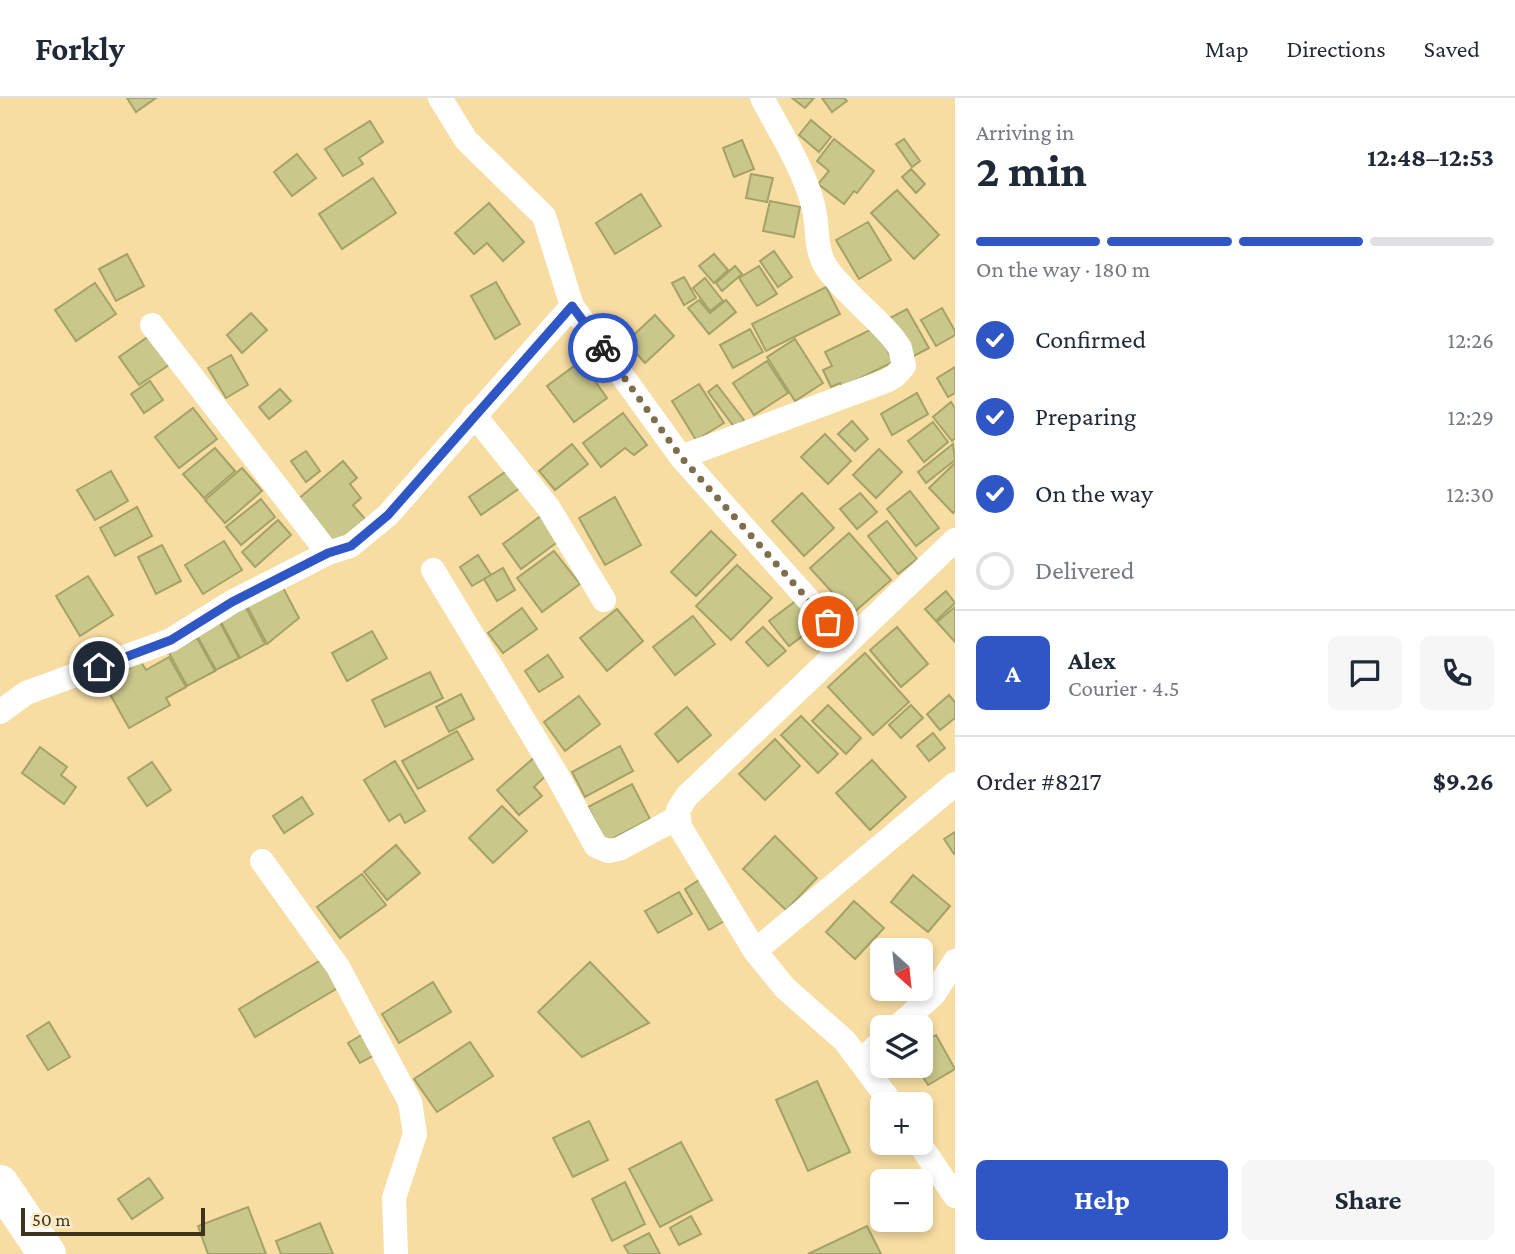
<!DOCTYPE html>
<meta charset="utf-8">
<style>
body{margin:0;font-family:"Crimson Pro",serif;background:#f6f6f7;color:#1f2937;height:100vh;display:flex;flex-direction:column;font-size:26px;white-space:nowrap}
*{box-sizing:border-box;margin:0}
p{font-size:23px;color:#747a83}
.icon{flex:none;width:38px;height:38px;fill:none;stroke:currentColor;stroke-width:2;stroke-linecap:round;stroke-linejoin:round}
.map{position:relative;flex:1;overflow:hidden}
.sheet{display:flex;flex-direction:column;background:#fff;width:560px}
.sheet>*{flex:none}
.needle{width:46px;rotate:153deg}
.buttons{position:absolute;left:870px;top:840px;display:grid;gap:14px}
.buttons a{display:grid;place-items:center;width:63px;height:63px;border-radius:10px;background:#fff;box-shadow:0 4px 10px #0003;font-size:35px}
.scale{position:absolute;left:21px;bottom:18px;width:184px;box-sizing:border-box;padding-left:7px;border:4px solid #3e331c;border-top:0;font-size:19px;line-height:24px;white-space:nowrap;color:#3e331c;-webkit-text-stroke:5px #fcecca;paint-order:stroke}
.pin{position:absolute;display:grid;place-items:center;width:60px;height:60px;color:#fff;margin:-30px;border:4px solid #fff;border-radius:50%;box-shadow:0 2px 7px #0007}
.courier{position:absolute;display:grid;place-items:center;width:70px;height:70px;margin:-35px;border:5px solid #2f56c5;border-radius:50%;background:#fff;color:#222;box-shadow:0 2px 9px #0007}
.headline em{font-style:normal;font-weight:700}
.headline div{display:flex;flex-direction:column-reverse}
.headline{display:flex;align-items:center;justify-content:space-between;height:119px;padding:0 21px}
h1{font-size:46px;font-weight:700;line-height:52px}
.bar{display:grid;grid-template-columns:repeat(4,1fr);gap:10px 7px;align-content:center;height:84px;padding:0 21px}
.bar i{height:9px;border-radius:5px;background:#e0e1e3}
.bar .on{background:#2f56c5}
.bar p{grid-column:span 4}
.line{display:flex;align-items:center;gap:18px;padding:0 21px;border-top:2px solid #e0e1e3}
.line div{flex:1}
.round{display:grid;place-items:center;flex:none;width:74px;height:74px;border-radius:10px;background:#f6f6f7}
ol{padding:0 21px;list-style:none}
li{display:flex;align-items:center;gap:21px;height:77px}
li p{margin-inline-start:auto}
li .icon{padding:7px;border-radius:50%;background:#2f56c5;color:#fff;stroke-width:4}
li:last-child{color:#747a83}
li i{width:38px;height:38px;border:4px solid #e0e1e3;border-radius:50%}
.primary-button{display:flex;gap:14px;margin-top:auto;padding:14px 21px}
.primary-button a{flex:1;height:80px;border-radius:10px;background:#2f56c5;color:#fff;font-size:28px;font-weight:700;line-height:80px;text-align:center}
.primary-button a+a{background:#f6f6f7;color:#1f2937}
header{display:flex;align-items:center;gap:42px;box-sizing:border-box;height:98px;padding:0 35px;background:#fff;border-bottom:2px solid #e0e1e3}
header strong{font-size:33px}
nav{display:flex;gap:38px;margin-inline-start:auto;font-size:24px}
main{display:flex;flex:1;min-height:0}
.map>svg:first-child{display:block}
.building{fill:#cac78b;stroke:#a5a267;stroke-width:2}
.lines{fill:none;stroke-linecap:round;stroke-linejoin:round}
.minor{stroke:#fff;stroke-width:24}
.primary{stroke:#fff;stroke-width:38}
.done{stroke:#7f6e4b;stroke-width:7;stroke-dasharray:0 12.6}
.route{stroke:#2f56c5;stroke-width:9}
</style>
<header>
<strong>Forkly</strong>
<nav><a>Map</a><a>Directions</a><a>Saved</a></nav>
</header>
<main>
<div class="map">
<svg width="955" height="1156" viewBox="0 0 955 1156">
<rect width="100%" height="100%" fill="#f8dda3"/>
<g class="building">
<polygon points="127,0 156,0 136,14"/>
<polygon points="792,0 814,0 805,10"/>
<polygon points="822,0 844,0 847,3 832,14"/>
<polygon points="811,22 831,39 819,54 799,37"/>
<polygon points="370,23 383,44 359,60 363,66 343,78 325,51"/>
<polygon points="834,41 874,73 857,95 854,93 844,106 818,86 829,73 817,63"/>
<polygon points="904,41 920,63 912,69 896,46"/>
<polygon points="742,42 754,71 734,79 723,50"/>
<polygon points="297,56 316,80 292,98 274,74"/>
<polygon points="911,71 925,86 916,95 902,79"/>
<polygon points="751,76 773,80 767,104 746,100"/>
<polygon points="373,80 396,115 342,151 319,116"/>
<polygon points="897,92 939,137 914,161 871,115"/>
<polygon points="641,96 661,128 615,156 596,125"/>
<polygon points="770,103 800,109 794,139 763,133"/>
<polygon points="489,105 524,144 503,163 487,145 474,156 455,135"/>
<polygon points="868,124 891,162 859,181 836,142"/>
<polygon points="774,153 792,179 778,189 760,163"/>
<polygon points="127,156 144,188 116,203 99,171"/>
<polygon points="714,156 728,172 714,185 699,168"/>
<polygon points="735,168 742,176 722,193 716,185"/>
<polygon points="759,168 777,196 757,208 739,180"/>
<polygon points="684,179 696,200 684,207 672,185"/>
<polygon points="705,180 723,203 710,213 693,190"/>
<polygon points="496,184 520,226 495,241 471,198"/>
<polygon points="95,185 116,216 76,243 55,212"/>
<polygon points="826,189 840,216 766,253 752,226"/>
<polygon points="699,202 710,215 726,202 736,214 709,236 688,210"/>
<polygon points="942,210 955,233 955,237 936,248 921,222"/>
<polygon points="907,211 929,250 910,260 888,221"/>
<polygon points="251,215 267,232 242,255 227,237"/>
<polygon points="655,217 674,238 645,265 626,244"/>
<polygon points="876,229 893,264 842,289 840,285 831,289 823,272 832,268 825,254"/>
<polygon points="750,231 763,254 733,270 720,247"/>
<polygon points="149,238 169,267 139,287 119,259"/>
<polygon points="795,241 823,285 795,303 767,259"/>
<polygon points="231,257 248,287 226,300 208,270"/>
<polygon points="581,263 607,300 574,324 547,288"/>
<polygon points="767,263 788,295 754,317 733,285"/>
<polygon points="955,269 955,295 948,299 937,280"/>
<polygon points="150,283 163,302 144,315 131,296"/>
<polygon points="699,286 724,325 696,342 672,303"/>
<polygon points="717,287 744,322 735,330 708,294"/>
<polygon points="280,291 291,303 269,321 259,309"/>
<polygon points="917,295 928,316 892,337 881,316"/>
<polygon points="951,304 955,310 955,340 952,343 933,319"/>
<polygon points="193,310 217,341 179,370 155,339"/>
<polygon points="623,315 647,347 634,357 625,350 601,369 583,345"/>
<polygon points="852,323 868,341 855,353 838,336"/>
<polygon points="933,324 948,344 924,364 908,343"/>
<polygon points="825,336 851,363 828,386 801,359"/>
<polygon points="572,346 588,366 555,392 539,373"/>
<polygon points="953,346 955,362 926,385 918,374"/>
<polygon points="215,350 235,373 204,400 183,376"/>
<polygon points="879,351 902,374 876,400 853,377"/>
<polygon points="306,353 320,373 306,384 291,363"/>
<polygon points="343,363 357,380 350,386 361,400 353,407 365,421 329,451 291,407"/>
<polygon points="955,365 955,413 953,415 929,390"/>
<polygon points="242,370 262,393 225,425 205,402"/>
<polygon points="508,372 520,390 481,417 469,399"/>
<polygon points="111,373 128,403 95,422 77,392"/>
<polygon points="910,393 939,430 916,448 887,411"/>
<polygon points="802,395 834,430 804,458 772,423"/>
<polygon points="860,395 877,414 857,431 840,411"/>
<polygon points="615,399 641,447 605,467 579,420"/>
<polygon points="261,401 275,419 241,447 226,429"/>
<polygon points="137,409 152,438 115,458 100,430"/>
<polygon points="542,417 560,442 521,471 503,446"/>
<polygon points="278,422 291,437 255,469 242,454"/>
<polygon points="887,423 917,461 898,476 868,438"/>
<polygon points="711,433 736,457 696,498 671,474"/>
<polygon points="849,435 891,482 852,516 810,470"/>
<polygon points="224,443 242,472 203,496 185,467"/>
<polygon points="162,447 181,483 156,496 138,459"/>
<polygon points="554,453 580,486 542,514 517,480"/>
<polygon points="478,457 491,477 472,488 460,469"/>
<polygon points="737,467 772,500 731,542 696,508"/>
<polygon points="503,470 515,492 497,503 484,481"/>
<polygon points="88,478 113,517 80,538 56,498"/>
<polygon points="281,486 299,520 267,546 245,504"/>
<polygon points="946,493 955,505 936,523 925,511"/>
<polygon points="797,502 816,528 789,548 769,523"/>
<polygon points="244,506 265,546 240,560 219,520"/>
<polygon points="955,509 955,544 937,524"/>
<polygon points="522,510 537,531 503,555 488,535"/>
<polygon points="617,511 643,543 607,573 580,540"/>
<polygon points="693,518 715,546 675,577 653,549"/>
<polygon points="218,521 239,560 216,572 195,534"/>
<polygon points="763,529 786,553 768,568 746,544"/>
<polygon points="897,529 928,566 901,589 870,552"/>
<polygon points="372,533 387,560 347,583 332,555"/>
<polygon points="197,540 215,573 187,588 169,555"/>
<polygon points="865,555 909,604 873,637 828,589"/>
<polygon points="548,557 563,579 539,594 525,573"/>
<polygon points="169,559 186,589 166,600 170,607 129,630 103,584 141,564 146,572"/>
<polygon points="430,574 443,600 385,629 372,602"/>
<polygon points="461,596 474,621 449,634 436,609"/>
<polygon points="949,597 955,604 955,620 940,632 927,616"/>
<polygon points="579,598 600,626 565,653 544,624"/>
<polygon points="828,607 861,640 846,656 812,623"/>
<polygon points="911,607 923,620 901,640 889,627"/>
<polygon points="687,609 711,637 678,664 655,636"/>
<polygon points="801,618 838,656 818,675 781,637"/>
<polygon points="457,633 473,661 418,691 402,663"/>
<polygon points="933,635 945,650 929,663 917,648"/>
<polygon points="775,641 800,668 765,702 739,676"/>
<polygon points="620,648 633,673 585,699 572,674"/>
<polygon points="40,649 67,669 61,677 76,689 64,706 22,675"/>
<polygon points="537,657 551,673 534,689 542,698 519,717 497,692"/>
<polygon points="872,662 906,699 870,732 836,695"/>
<polygon points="395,663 425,713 405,725 400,716 389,723 364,682"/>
<polygon points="152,664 171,692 147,708 128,680"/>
<polygon points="632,686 650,721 606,744 588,709"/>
<polygon points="302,699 313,716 284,735 273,718"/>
<polygon points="502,708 527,733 493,765 469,740"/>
<polygon points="955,734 955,755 954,756 944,741"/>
<polygon points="775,738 817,780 786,812 743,771"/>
<polygon points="396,747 420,775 387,802 364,774"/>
<polygon points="362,776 386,807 340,840 317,809"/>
<polygon points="707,777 733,818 709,832 685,791"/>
<polygon points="913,777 950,808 928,834 891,804"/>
<polygon points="679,794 692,816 658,835 645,813"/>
<polygon points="854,803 884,830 855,861 826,834"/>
<polygon points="895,842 901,852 882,852 882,870 873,855"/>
<polygon points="326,859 343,887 255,939 239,911"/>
<polygon points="590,864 649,925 582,959 538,914"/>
<polygon points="433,884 451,914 399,945 382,916"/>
<polygon points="49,924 70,959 48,972 27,938"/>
<polygon points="370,932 382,953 360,965 348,945"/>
<polygon points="936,937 955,971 928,987 916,968 920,968 920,946"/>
<polygon points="470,944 493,978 437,1014 414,981"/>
<polygon points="817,983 850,1054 808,1073 776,1002"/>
<polygon points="589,1023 608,1062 573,1079 553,1040"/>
<polygon points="681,1044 712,1102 660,1129 629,1071"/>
<polygon points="149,1080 163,1100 132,1121 118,1101"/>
<polygon points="625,1084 645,1126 612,1143 592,1101"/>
<polygon points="248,1109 266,1156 208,1156 198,1128"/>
<polygon points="691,1118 701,1136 679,1147 670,1130"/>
<polygon points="320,1125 333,1156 281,1156 276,1143"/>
<polygon points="867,1128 881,1156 808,1156"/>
<polygon points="649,1135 660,1156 629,1156 624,1148"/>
</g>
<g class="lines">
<g class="minor">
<polyline points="572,208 681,359 847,545"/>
<polyline points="152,227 328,455"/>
<polyline points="474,317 548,409 604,502"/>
<path d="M681,359L886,283L895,278L904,268L900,250L893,240C873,216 844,195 826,169C814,150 819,128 813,107C803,69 780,34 762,0"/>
<polyline points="433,472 558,679 596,748 608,753 619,751 677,720"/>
<polyline points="0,614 26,595 171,542 232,504 328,455 350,448 388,417 572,208 544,118 466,42 440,0"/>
<polyline points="262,763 338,869 410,1004 415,1036 394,1100 396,1156"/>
<polyline points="755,853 955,686"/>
<polyline points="897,929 934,896 955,863"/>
<polyline points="861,963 882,943"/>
<polyline points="892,1006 845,943 785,890 755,853 680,729 678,712 687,698 955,442"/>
<polyline points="919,1045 955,1098"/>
</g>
<polyline class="primary" points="0,1086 47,1156"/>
</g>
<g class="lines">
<polyline class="done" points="603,250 681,359 828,524"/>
<polyline class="route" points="99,569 171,542 232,504 328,455 351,448 388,417 572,208 603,250"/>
</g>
</svg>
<div class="buttons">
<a><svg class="needle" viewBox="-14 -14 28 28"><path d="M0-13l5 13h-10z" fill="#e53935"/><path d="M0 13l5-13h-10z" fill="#747a83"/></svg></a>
<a><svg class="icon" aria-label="layers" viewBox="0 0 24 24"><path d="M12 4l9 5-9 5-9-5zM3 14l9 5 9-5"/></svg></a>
<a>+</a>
<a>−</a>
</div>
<div class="scale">50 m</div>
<div class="pin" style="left:828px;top:524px;background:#ea580c"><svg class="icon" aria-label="bag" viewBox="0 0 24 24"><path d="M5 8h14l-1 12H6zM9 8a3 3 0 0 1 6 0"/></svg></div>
<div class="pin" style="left:99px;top:569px;background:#1f2937"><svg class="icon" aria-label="home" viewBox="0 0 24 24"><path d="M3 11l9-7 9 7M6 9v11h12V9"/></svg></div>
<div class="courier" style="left:603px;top:250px"><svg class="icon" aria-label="bike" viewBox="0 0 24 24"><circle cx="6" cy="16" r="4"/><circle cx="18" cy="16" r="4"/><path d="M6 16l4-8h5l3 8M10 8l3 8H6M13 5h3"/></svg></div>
</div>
<section class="sheet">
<div class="headline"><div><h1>2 min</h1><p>Arriving in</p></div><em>12:48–12:53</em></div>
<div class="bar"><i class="on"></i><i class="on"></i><i class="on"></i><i></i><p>On the way · 180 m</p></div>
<ol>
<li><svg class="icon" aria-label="check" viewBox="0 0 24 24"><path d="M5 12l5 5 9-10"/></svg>Confirmed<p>12:26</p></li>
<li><svg class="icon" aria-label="check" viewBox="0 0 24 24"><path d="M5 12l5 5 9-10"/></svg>Preparing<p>12:29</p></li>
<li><svg class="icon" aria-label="check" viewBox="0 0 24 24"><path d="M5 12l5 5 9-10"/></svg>On the way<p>12:30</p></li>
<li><i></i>Delivered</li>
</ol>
<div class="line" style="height:126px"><b class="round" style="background:#2f56c5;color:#fff">A</b><div><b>Alex</b><p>Courier · 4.5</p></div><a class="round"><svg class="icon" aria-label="chat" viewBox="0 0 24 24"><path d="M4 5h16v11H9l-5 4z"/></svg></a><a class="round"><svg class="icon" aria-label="phone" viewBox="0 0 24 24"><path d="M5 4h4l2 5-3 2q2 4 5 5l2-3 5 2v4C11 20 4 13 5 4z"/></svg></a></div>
<div class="line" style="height:91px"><div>Order #8217</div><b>$9.26</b></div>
<div class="primary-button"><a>Help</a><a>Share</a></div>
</section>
</main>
